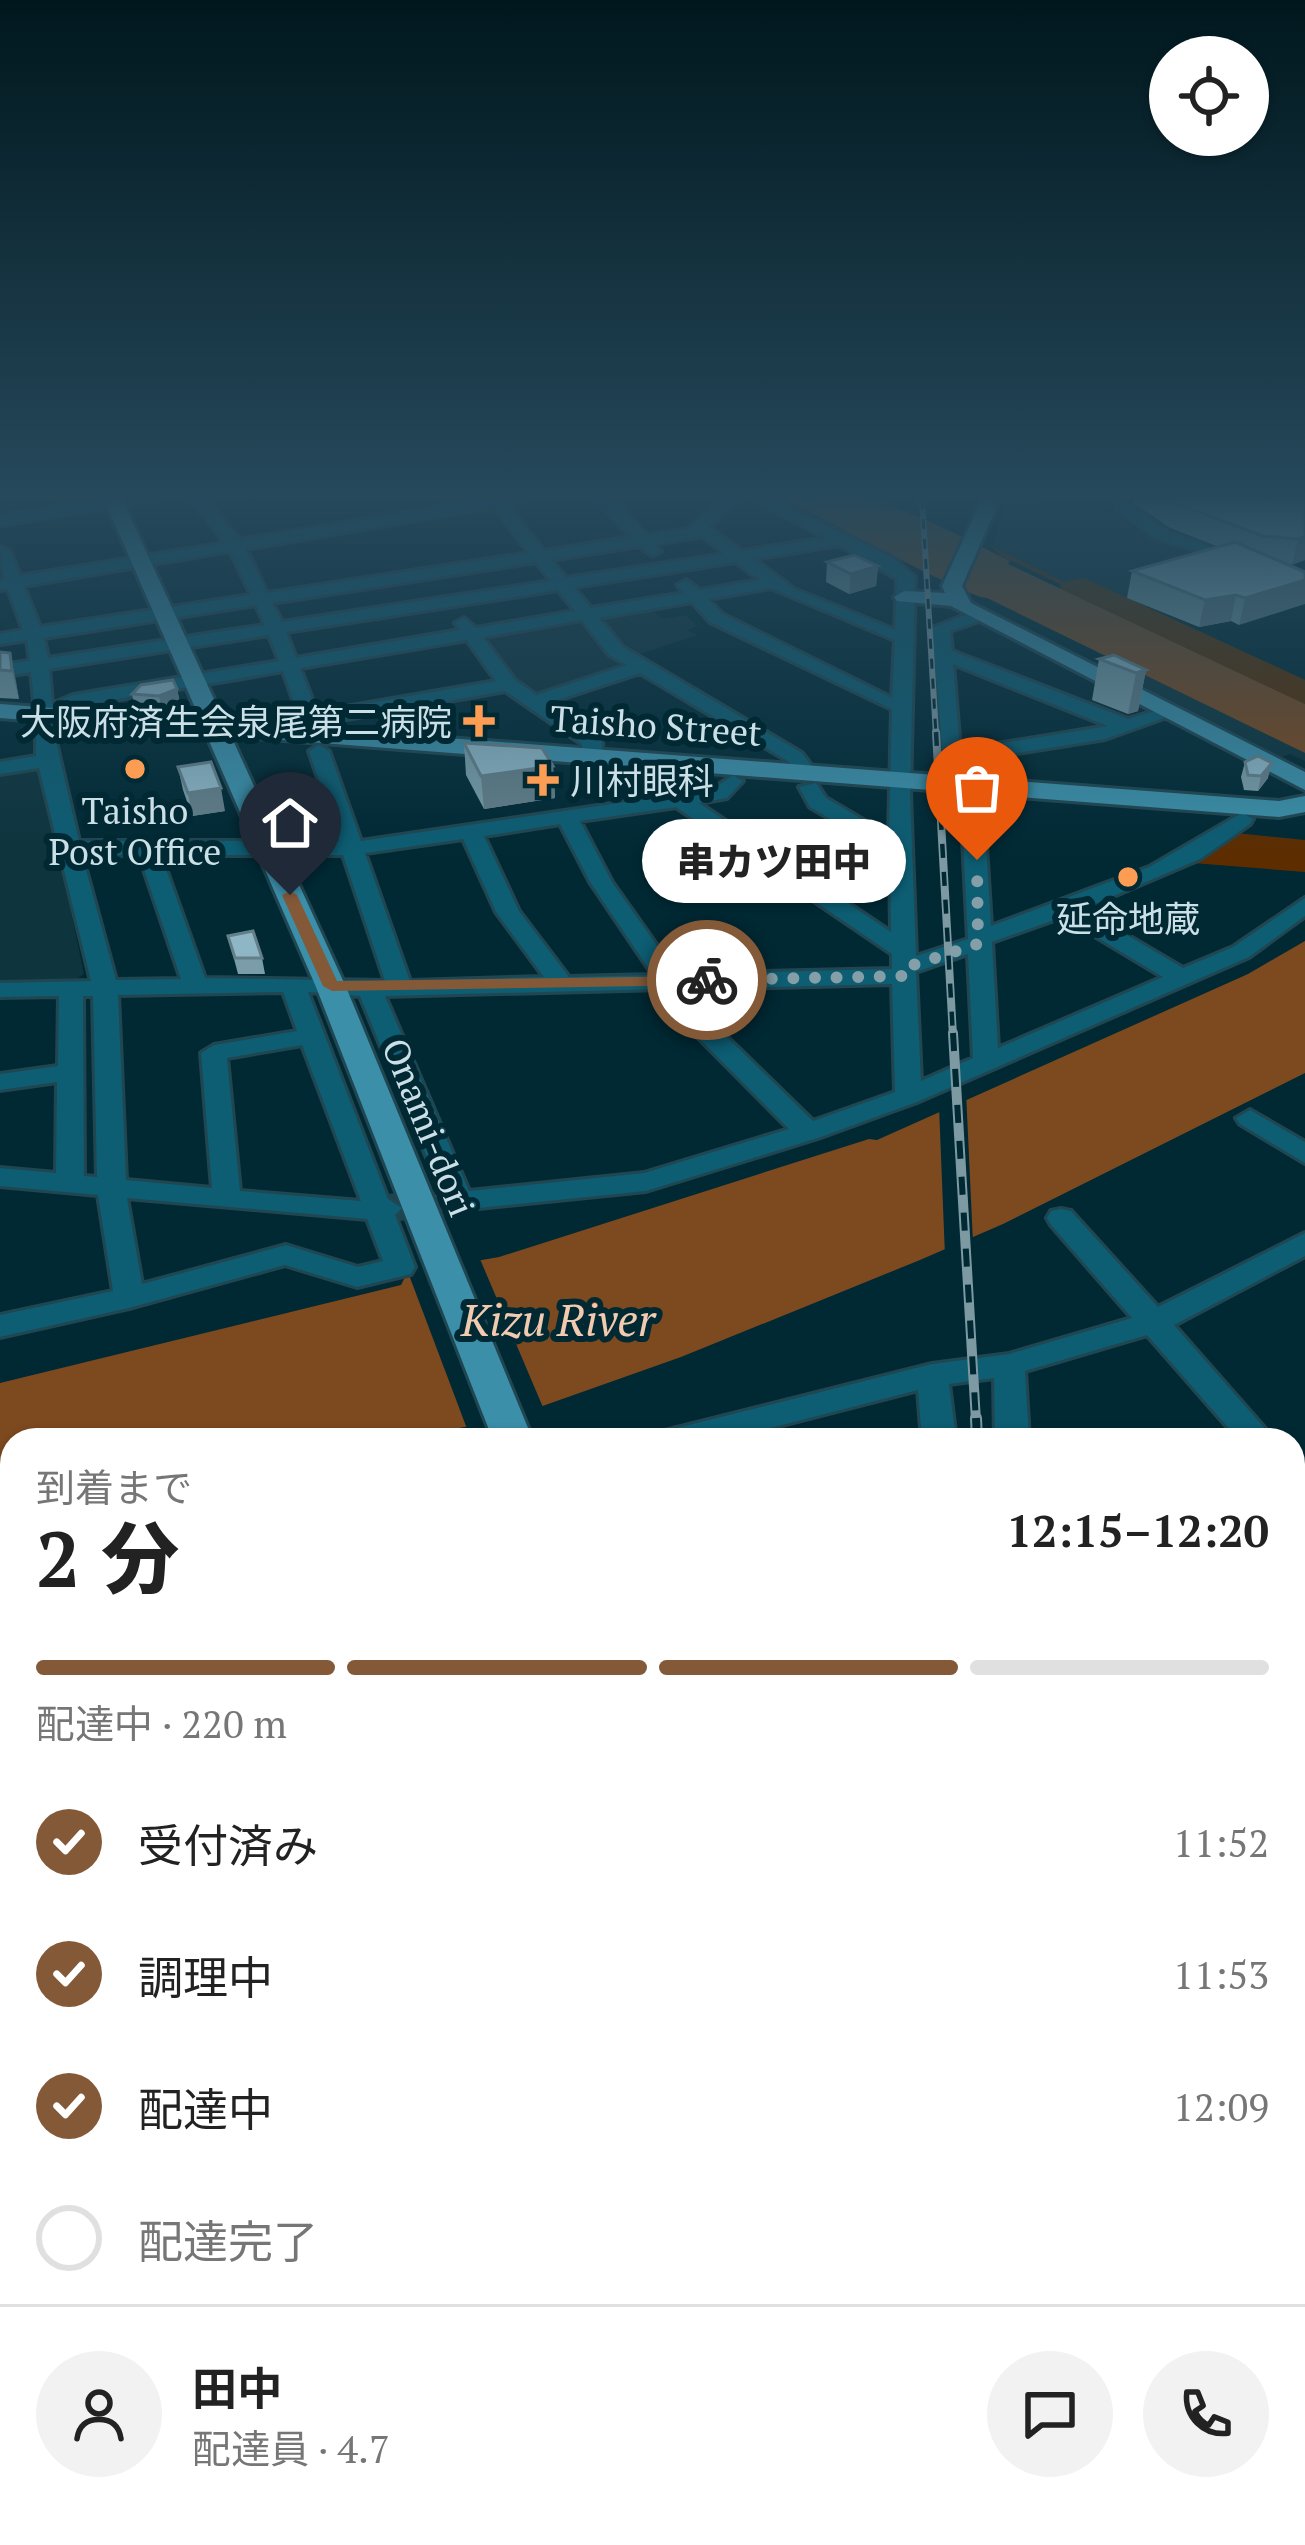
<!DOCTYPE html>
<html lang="ja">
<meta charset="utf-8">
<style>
body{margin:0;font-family:"PT Serif","Noto Sans JP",serif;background:#f2f2f2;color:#222;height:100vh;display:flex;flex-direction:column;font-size:45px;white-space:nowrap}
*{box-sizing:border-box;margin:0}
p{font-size:39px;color:#767676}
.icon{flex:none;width:66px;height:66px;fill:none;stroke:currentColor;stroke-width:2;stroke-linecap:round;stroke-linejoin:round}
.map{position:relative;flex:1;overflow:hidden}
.panel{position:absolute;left:0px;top:1428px;width:1305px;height:1119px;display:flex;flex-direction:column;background:#fff;border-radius:36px 36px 0 0;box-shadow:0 3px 9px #0004}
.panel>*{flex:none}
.fabs{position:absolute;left:1149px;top:36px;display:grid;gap:24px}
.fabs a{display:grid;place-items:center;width:120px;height:120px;border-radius:50%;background:#fff;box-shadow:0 3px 9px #0004;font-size:60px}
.pin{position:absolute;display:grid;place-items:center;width:102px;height:102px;color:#fff;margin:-123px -51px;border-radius:50% 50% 50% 0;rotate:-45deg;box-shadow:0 0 12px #0007}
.pin .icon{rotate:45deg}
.courier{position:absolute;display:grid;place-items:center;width:120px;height:120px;margin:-60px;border:9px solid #845938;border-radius:50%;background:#fff;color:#222;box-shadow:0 3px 15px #0007}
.bubble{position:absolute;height:84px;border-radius:42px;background:#fff;box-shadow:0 3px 9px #0004;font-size:39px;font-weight:800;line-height:84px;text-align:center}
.head em{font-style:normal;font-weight:800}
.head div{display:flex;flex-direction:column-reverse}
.head{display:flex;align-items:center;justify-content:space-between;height:204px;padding:0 36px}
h1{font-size:78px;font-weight:800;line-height:90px}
.bar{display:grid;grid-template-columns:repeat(4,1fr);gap:18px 12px;align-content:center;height:144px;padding:0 36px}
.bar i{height:15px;border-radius:9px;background:#e0e0e0}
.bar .current{background:#845938}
.bar p{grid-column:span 4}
.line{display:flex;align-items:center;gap:30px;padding:0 36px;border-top:3px solid #e0e0e0}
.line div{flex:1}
.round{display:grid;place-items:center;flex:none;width:126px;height:126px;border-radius:63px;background:#f2f2f2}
ol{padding:0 36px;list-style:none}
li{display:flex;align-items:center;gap:36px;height:132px}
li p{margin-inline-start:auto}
li .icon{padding:12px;border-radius:50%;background:#845938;color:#fff;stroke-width:4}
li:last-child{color:#767676}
li i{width:66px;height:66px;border:6px solid #e0e0e0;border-radius:50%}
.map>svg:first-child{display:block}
.built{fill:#0e343e}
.green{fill:#5d2d00}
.water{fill:#7d491f}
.pier{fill:#002934}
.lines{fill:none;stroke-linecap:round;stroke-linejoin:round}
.minor-tunnel{stroke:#1e444f;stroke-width:28;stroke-dasharray:28 15;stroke-linecap:butt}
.minor-casing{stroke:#204651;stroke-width:6}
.major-casing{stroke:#204651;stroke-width:6}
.minor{fill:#0d5d73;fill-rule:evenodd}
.major{fill:#3c8fa9;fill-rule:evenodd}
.rail-far4-casing{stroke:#7d99a2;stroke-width:6}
.rail-far3-casing{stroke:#7d99a2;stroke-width:8}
.rail-far2-casing{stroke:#7d99a2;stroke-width:10}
.rail-far1-casing{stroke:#7d99a2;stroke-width:12}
.rail-casing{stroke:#7d99a2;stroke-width:14}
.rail-far4{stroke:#002934;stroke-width:3;stroke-dasharray:10;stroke-linecap:butt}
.rail-far3{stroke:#002934;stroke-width:4.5;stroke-dasharray:14;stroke-linecap:butt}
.rail-far2{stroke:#002934;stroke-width:6;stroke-dasharray:18;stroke-linecap:butt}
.rail-far1{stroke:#002934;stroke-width:8;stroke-dasharray:22;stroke-linecap:butt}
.rail{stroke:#002934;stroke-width:9;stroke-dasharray:28;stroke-linecap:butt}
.wall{fill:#7a9da9}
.shaded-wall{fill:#637f8a}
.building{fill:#8eb6c5;stroke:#637f8a;stroke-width:3}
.route{fill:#845938}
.done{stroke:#849fa8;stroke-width:12;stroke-dasharray:0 21.6}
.poi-dot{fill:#fc9d53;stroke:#002934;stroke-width:4.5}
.labels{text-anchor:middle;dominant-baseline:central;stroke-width:12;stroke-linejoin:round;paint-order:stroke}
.far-poi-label{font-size:36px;fill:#cbdfe7;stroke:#002934}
.far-street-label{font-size:36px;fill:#cbdfe7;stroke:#002934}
.water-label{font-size:45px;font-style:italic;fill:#f1caaf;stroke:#002934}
</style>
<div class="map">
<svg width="1305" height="2545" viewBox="0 0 1305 2545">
<rect width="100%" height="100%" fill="#002934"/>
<g class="built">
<polygon points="1008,499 1113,513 1148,537 1214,561 1127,598 1084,579 1064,582 993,545"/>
<polygon points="648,606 662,619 685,615 697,626 687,630 697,635 631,657 596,615"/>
<polygon points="575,619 582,620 609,652 632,667 540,697 512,679 480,636"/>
<polygon points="1145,675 1305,753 1305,761 1290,754 1282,757 1128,680"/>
<polygon points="41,766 84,974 75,980 0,981 0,772"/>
</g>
<g class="green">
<polygon points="989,544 1064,582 1084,578 1305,680 1305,704 1061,589 1060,584 1001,556"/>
<polygon points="1236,833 1305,840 1305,872 1180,862"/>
<polygon points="12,1639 12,2130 0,2136 0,1644"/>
<polygon points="1293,2139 1305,2158 1305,2420 1293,2426"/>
</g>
<g class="water">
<path d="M784,499C811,499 845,493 871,500C920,513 966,540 1010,561L1008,564L1305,704V753L987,598C972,600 815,514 784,499Z"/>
<polygon points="1305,941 1305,1073 1003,1224 920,1260 681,1357 506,1419 397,1440 12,1440 12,1544 0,1548 0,1383 401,1285 407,1273 499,1257 869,1139 877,1140 1248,974"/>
</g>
<g class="pier">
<polygon points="966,1092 973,1243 945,1256 939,1106"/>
<polygon points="477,1252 545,1412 469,1434 406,1267"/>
</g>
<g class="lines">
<polyline class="minor-tunnel" points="388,1208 451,1202"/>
<defs>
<g id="minor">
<polygon points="119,499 159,499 0,525 0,515"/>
<path d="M191,499H207L240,540L486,499H523L507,505L544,551L631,537L595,499H612L647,535L688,529L721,499H738L709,527L742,551L826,538L752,499H772L893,558L915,577L910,794L916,956L968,939L961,798L972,792L983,798L991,926L1149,867L1242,813L1253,819L1250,824L1200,859L1083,909L1183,968L1233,947L1305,898V916L1249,957L917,1102L818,1138L646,1191L459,1210L445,1201L360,996L308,992L388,1199L402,1208L395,1215L415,1267L411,1274L357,1287L285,1265L129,1308L0,1337V1315L113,1291L98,1195L0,1186V1168L56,1173L57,1082L0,1090V1074L58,1066L59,996L0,997V983L91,981L39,768L0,774V762L36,756V725L53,729L79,841H339L309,751L319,745L329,751L361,841L713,789L733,775L743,781L727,798L699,803L891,932L890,854L810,807L799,787L816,783L826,798L889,835L892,709L710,622L692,602L599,618L623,647L802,753L817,773L814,777H800L788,761L640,673L549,703L602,742L603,771L593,777L583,771L582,744L505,691L318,724L309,739L302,741L292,735L300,719L283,671L78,706L50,719H36L31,672L0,677V665L30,661L27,640L0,644V634L23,630L8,589L0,590V580L4,579L0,547L10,551L20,576L225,543ZM493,507L529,553L267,593L246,549ZM702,536L725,554L566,578L551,560L639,546L653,556L661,551L655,544ZM839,545L897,579L895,630L794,589L754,559ZM230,551L251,595L40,627L24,586ZM536,562L551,581L282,622L272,603ZM736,562L760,580L700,590L686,580L677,585L684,593L591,608L574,587ZM771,588L895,640L892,698L722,614L708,599ZM558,590L575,611L476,628L464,618L455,623L460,630L296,658L286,632ZM256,605L265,625L48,658L44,638ZM582,620L609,655L627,665L536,695L515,680L483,637ZM269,635L279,661L73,695L52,704L49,669ZM467,640L496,681L317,712L300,668ZM676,807L892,954V969L677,974L612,882L580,821ZM560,824L590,882L653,975L569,977L519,911L484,836ZM463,839L496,912L544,977L410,981L365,853ZM82,855H139L181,979L116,980ZM161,855H343L385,981L205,978ZM1063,917L1163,977L998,1048L992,942ZM968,954L973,1058L921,1081L916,972ZM892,984L895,1092L813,1121L690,1001L689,989ZM664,989L669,1008L789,1129L644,1173L469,1191L385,996ZM283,992L297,1031L214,1045L201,1053L212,1188L126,1180L118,995ZM83,996H93L97,1177L84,1176ZM302,1045L361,1201L240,1191L227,1058ZM127,1198L367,1219L383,1261L358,1267L286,1245L142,1284Z"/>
<polygon points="1123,501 1168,532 1249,560 1241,565 1156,538 1117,509 1117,503"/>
<path d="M976,611L985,616L982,620L950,631L952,651L1128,719L1168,707L1178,713L1105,739L961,762L959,780H945L932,628ZM953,664L1108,726L960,750Z"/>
<polygon points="1250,1110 1305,1142 1305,1163 1240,1124 1236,1118"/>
<polygon points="1061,1209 1071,1211 1158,1307 1305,1233 1305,1256 1174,1325 1275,1440 1239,1440 1147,1335 1025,1371 1029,1440 995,1440 994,1378 949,1384 956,1440 922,1440 918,1390 724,1440 660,1440 665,1431 677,1428 932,1364 1009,1354 1132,1318 1051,1225 1047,1218 1051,1211"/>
<polygon points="1293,1466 1305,1470 1305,1506 1293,1502"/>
<polygon points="12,1605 12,1635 0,1638 0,1608"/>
<polygon points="1305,1737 1305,1772 1293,1776 1293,1741"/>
<polygon points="1293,2052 1305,2056 1305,2115 1293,2110"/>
<polygon points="12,2428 12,2482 0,2487 0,2433"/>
<polygon points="1305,2450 1305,2503 1293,2508 1293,2455"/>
<polygon points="145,2535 199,2535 200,2545 146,2545"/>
<polygon points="843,2535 897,2535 894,2545 840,2545"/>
<polygon points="1143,2535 1213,2535 1209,2545 1139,2545"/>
</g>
<g id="major">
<polygon points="104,499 122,499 224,721 1279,801 1305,796 1305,812 1279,817 231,736 346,987 533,1440 493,1440 316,987 206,734 0,718 0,704 200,719"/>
<polygon points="982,499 1000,499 962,586 971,603 1305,772 1305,790 951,606 897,601 894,597 904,591 945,593 942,586"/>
<polygon points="919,2535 1023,2535 1022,2545 923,2545"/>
</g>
</defs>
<use href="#minor" class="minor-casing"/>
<use href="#major" class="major-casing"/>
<use href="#minor" class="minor"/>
<use href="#major" class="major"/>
<defs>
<polyline id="rail-far4" points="922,499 936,735"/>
<polyline id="rail-far3" points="936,732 953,1036"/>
<polyline id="rail-far2" points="953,1033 976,1421"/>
<polyline id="rail-far1" points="976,1418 977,1440"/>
<g id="rail">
<polyline points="906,2545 908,2535"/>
<polyline points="930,2545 933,2535"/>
</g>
</defs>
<use href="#rail-far4" class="rail-far4-casing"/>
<use href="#rail-far3" class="rail-far3-casing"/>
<use href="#rail-far2" class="rail-far2-casing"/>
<use href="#rail-far1" class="rail-far1-casing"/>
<use href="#rail" class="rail-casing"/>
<use href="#rail-far4" class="rail-far4"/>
<use href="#rail-far3" class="rail-far3"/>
<use href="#rail-far2" class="rail-far2"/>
<use href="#rail-far1" class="rail-far1"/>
<use href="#rail" class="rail"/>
</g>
<g class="wall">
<polygon points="1133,499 1305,499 1305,560 1288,565 1239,625 1231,621 1199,627 1127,598 1132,571 1219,547 1170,528 1133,503"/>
<polygon points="827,562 878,566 876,586 849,594 826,582"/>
<polygon points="0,652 10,653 19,699 0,698"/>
<polygon points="1099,659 1146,670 1138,711 1128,714 1092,700"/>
<polygon points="177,689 180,703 162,711 135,709 132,694"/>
<polygon points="464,743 553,766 555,798 484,809 466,775"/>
<polygon points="1245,762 1268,778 1258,791 1244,790 1241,777"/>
<polygon points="178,767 225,811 192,816 183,790"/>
<polygon points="228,936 262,958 265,974 238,974"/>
</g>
<g class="shaded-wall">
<polygon points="1305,537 1305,560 1292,565 1298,539"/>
<polygon points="878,566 876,586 849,594 851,574"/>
<polygon points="1305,580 1305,604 1239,625 1245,598"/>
<polygon points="1236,595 1231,621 1199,627 1205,600"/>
<polygon points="10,653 16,681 19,699 12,671"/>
<polygon points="1146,670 1138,711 1128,714 1136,673"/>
<polygon points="177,689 180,703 162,711 159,696"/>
<polygon points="1272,763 1268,778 1258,791 1261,776"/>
<polygon points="553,766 555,798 484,809 481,776"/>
<polygon points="221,788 225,811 192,816 188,793"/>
</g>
<g class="building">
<polygon points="1168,499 1305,499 1305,537 1298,539 1263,536 1175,503"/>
<polygon points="1235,542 1305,572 1305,580 1245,598 1236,595 1205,600 1132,571"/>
<polygon points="854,555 878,566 851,574 827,562"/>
<polygon points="0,652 10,653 12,671 0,670"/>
<polygon points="1114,655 1146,670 1136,673 1099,659"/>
<polygon points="173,680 177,689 159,696 132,694 141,685"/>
<polygon points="464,743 542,748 553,766 481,776"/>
<polygon points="1258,756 1272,763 1261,776 1248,775 1245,762"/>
<polygon points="211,762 221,788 188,793 178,767"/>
<polygon points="253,931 262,958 235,958 228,936"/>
</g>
<linearGradient id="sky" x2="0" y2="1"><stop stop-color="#00171d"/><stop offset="0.58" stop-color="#26495c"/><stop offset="1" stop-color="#26495c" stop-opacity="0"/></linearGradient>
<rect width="1305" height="855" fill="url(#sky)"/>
<polygon class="route" points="290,891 297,895 337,981 707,976 715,980 707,985 332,991 323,986 282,895"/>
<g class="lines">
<polyline class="done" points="707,980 906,976 907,967 978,944 977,860"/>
</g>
<g class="poi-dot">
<path d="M473 703h12v12h12v12h-12v12h-12v-12h-12v-12h12z"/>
<circle cx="135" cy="769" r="12"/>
<path d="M537 762h12v12h12v12h-12v12h-12v-12h-12v-12h12z"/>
<circle cx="1128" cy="877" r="12"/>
</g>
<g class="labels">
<g class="far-poi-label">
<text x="452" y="721" text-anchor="end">大阪府済生会泉尾第二病院</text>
<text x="570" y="780" text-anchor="start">川村眼科</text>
<text x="135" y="810">Taisho<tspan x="135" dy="41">Post Office</tspan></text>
<text x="1128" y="918">延命地蔵</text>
</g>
<g class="far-street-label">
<text transform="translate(656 725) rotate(4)">Taisho Street</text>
<text transform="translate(429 1127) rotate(68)">Onami-dori</text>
</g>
<g class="water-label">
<text x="558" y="1319">Kizu River</text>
</g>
</g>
</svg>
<div class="fabs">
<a><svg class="icon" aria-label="locate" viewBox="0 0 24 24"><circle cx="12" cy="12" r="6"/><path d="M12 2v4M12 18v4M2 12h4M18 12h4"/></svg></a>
</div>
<div class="pin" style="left:977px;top:860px;background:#ea580c"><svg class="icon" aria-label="bag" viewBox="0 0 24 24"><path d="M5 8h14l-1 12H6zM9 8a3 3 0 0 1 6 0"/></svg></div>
<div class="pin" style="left:290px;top:895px;background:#1f2937"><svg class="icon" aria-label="home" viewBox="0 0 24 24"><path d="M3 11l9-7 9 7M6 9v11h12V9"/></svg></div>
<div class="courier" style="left:707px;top:980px"><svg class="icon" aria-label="bike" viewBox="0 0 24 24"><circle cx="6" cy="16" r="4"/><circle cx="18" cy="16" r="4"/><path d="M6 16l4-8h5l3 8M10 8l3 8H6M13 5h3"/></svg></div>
<div class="bubble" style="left:642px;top:819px;width:264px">串カツ田中</div>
<section class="panel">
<div class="head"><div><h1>2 分</h1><p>到着まで</p></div><em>12:15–12:20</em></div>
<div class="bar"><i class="current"></i><i class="current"></i><i class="current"></i><i></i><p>配達中 · 220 m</p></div>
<ol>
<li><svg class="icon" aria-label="check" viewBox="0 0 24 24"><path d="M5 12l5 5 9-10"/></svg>受付済み<p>11:52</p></li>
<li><svg class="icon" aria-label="check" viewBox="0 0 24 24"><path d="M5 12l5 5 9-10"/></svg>調理中<p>11:53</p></li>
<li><svg class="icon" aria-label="check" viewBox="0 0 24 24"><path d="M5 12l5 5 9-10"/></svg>配達中<p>12:09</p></li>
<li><i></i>配達完了</li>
</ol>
<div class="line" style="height:216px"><a class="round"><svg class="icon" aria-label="person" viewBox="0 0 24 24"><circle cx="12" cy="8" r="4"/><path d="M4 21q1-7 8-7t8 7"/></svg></a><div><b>田中</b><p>配達員 · 4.7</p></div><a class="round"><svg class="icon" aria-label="chat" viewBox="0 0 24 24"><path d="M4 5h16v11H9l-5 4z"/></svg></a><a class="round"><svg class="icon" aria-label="phone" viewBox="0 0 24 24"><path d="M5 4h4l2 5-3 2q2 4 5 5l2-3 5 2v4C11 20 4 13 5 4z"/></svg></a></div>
</section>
</div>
